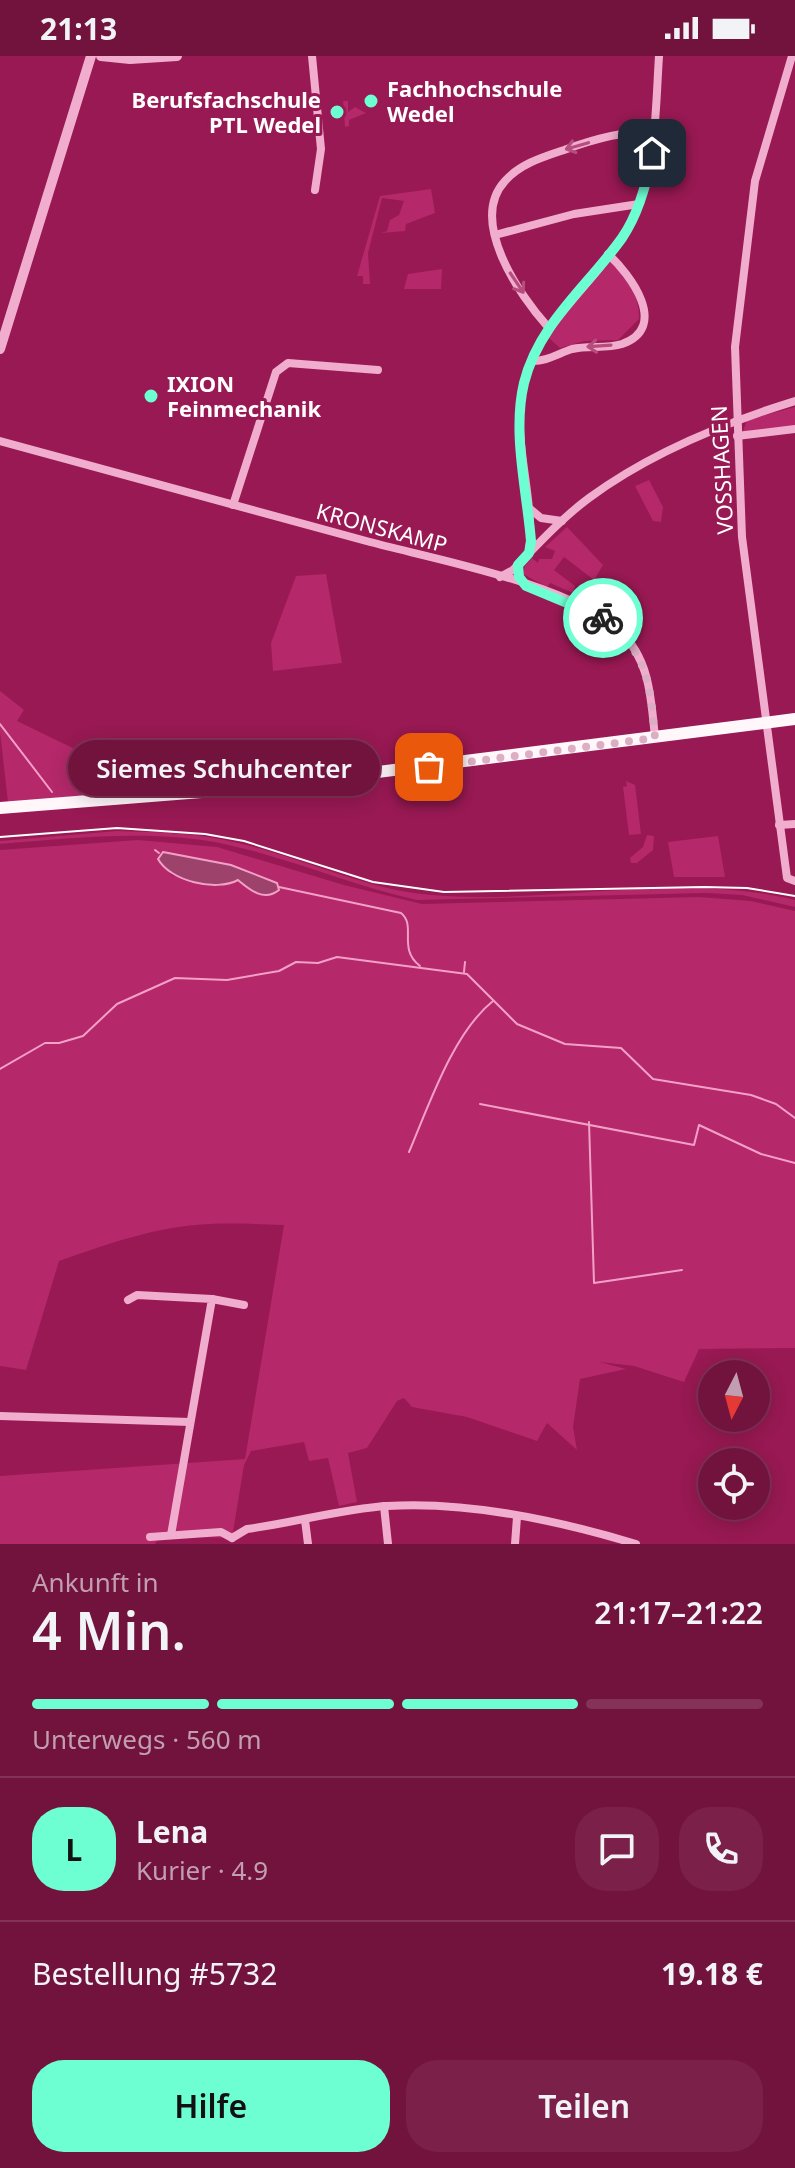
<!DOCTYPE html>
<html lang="de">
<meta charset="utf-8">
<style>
body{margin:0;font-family:"Noto Sans",sans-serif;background:#7a2049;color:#f1f3f6;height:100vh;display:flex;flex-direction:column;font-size:30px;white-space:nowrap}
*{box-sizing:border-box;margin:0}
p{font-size:26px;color:#c19eb0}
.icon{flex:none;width:44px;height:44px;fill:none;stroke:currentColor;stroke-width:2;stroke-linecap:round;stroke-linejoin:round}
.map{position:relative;height:1488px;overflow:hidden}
.side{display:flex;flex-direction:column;background:#72133e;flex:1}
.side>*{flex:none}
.needle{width:52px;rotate:186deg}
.buttons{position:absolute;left:698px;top:1304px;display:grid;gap:16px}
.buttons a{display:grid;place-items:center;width:72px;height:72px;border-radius:50%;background:#72133e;box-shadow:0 4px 20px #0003,0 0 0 2px #843258;font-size:40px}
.pin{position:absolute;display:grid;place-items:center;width:68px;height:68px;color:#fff;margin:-34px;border-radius:16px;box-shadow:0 4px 12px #0006}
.courier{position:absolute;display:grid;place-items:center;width:80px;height:80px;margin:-40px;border:6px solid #6dffd2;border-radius:50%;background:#fff;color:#222;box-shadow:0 2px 10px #0007}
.bubble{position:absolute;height:56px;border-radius:28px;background:#72133e;box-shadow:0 4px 20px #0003,0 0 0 2px #843258;font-size:26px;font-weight:600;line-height:56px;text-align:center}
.summary em{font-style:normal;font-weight:600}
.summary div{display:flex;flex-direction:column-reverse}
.summary{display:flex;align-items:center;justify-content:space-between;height:136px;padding:0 32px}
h1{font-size:52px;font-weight:600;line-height:60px}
.bar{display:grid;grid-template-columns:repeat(4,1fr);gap:12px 8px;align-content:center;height:96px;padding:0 32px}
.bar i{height:10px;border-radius:6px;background:#843258}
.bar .active{background:#6dffd2}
.bar p{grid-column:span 4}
.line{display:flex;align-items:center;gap:20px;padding:0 32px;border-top:2px solid #843258}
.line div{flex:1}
.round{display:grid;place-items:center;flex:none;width:84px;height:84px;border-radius:32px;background:#7a2049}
.button{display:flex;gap:16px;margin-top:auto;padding:16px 32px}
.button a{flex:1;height:92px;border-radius:32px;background:#6dffd2;color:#111;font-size:32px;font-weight:600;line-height:92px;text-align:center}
.button a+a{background:#7a2049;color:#f1f3f6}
.status{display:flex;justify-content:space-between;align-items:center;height:56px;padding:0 40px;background:#72133e;direction:ltr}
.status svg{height:22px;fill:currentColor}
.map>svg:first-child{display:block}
.green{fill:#b5286a;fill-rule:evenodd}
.water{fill:#9d436b;stroke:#f3a0c8;stroke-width:2}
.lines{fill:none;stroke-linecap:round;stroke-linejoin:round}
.stream{stroke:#f3a0c8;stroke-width:2}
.minor{stroke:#f1adcd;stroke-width:8}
.tertiary{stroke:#f1adcd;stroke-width:10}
.primary{stroke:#fff7fa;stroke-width:12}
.tram{stroke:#fff;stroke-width:2}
.oneway{stroke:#b74d7e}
.done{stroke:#dbaec3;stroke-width:8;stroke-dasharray:0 14.4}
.route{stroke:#6dffd2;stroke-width:10}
.poi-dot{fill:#6dffd2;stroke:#981953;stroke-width:3}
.labels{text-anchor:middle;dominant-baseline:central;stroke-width:6;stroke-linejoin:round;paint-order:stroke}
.poi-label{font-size:22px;font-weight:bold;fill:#fff;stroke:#981953;text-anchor:start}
.street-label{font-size:22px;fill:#fff;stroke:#981953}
</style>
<div class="status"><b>21:13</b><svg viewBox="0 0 49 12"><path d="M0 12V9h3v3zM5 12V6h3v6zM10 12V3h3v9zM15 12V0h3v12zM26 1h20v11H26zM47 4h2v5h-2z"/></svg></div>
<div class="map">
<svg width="795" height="1488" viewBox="0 0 795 1488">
<rect width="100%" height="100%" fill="#981953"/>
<g class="green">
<polygon points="343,45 348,45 348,56 355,51 366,57 349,64 349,70 345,71"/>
<polygon points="431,133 435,157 406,168 405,175 381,177 387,175 390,164 399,159 404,145 382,142 368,197 370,228 363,228 363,220 357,220 380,140"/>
<path d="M609,203C627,218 640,240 639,263L618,284L584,285L560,292L549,282L550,276Z"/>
<polygon points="442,213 441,233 404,233 408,218"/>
<polygon points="795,351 795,371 742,378 747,364"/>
<polygon points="649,424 663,451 661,466 653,465 635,430"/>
<polygon points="567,471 603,509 594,524 564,501 554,514 575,530 573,537 550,527 547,531 523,518 525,510 532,502 538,507 539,503 552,503 555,495 545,491"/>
<polygon points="326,518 342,607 273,615 271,587 296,520"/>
<polygon points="0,635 24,654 17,665 153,731 126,737 8,746 0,676"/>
<polygon points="626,725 635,729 641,778 629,779 623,731 627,730"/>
<path d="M117,775C158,776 199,777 238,787C304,802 363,833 431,839C551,849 677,815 795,844V851L742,839L706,837L417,844C352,830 290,802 224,788C151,773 75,782 0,788V785Z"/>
<polygon points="647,779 654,780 653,794 637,807 631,807 630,802 643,791"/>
<polygon points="718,780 725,821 674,821 668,786"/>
<path d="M138,784L217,791L344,829L422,848L699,841L751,845L795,855V1292L699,1293L684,1326L634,1310L600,1306L626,1313L580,1323L573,1371L577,1394L547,1367L537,1385L467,1361L412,1351L404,1342L397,1345L367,1392L348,1397L357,1446L339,1450L328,1402L309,1405L304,1386L251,1395L244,1409L232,1482L160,1480L155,1488H0V1420L245,1403L284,1169C260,1168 234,1167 210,1168C157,1170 108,1188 59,1205L26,1314L0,1310V794ZM163,796L231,809L277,827L279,834L245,830L238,824L222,830L171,819Z"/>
</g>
<path class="water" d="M163,796L231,809L277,827L279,834C264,846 250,834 238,824C216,836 170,825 158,803Z"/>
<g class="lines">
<g class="stream">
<polyline points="0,668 52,736"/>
<polyline points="155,794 159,797"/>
<path d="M279,831L401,857C417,870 397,892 420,910"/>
<polyline points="464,916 465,906"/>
<polyline points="0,1013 45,987 59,987 83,980 117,948 175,922 227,924 279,915 296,906 318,907 337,901 467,918 517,968 565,988 621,992 653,1023 751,1039 776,1048 795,1062"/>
<polyline points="480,1048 694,1089 699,1069 761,1098 795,1107"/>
<polyline points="589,1066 594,1227 682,1214"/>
<path d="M409,1096C429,1049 453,977 493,945"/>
</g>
<g class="minor">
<polyline points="312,0 321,93 315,134"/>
<polyline points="792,0 755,125 735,291 742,481 787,822 795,825"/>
<polyline points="495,179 574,158 639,148"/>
<path d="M548,271C520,240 468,165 505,125C520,108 543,101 564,94C591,84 624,75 654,75"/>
<path d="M531,305C546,306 559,297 572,293C588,289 606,293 622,288C670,271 630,218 608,198"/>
<polyline points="737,380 795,373"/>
<path d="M0,385C123,419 246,452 370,486C438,504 569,528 620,575C650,604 651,642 655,682"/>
<polyline points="233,449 276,316 288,307 378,314"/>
<polyline points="529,452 541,462 562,465"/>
<path d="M529,497C536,441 510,383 524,327C540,265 593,230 625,177C657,124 655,60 659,0"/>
<path d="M500,521L513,514C537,489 562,462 589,442C650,397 724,367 795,345"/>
<polyline points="779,769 795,768"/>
<polyline points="212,1243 244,1249"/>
<polyline points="128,1244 137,1239 212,1243 171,1479"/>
<polyline points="0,1360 190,1366"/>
<polyline points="384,1450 388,1488"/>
<polyline points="305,1464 308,1488"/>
<polyline points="150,1481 221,1476 232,1482"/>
<path d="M232,1482L247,1473C294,1467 340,1453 387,1450C467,1445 560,1465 636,1488"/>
<polyline points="515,1488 517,1461"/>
</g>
<g class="tertiary">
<polyline points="101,0 130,3 177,0"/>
<polyline points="0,293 91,0"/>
</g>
<polyline class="primary" points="0,752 252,732 795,663"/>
<polyline class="tram" points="0,781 117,772 205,778 244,785 373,826 444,836 704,831 747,832 795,840"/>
</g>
<defs><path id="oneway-shaft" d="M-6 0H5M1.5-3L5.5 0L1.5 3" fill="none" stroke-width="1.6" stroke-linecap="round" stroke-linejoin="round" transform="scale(2)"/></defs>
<g class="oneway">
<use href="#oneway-shaft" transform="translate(577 90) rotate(164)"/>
<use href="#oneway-shaft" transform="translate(517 227) rotate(56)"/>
<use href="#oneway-shaft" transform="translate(599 290) rotate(176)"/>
</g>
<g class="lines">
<path class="done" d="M429,711L655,682C650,628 648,596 603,562"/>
<path class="route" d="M603,562L526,530L519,521L518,509L529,497L531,485C527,435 512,377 524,327C539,267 588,230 622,182C639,157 647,127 652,97"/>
</g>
<g class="poi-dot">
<circle cx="371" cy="45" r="8"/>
<circle cx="337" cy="56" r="8"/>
<circle cx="151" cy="340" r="8"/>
</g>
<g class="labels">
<g class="poi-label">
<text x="387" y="32">Fachhochschule<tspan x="387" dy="25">Wedel</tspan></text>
<text x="321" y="43" text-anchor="end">Berufsfachschule<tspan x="321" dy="25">PTL Wedel</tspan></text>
<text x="167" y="327">IXION<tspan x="167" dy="25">Feinmechanik</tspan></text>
</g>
<g class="street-label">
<text transform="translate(721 414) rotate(-93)">VOSSHAGEN</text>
<text transform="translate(382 471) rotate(15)">KRONSKAMP</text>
</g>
</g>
</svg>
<div class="buttons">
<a><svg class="needle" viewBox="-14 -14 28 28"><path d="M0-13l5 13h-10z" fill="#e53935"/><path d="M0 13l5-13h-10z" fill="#c19eb0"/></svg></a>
<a><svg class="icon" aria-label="locate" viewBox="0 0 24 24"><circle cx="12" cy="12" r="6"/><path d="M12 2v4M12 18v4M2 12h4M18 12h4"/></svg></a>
</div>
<div class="pin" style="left:429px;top:711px;background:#ea580c"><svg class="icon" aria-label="bag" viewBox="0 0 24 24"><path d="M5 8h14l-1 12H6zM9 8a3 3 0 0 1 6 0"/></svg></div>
<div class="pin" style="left:652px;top:97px;background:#1f2937"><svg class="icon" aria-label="home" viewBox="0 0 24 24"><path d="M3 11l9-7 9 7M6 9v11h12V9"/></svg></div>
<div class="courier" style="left:603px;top:562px"><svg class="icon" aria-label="bike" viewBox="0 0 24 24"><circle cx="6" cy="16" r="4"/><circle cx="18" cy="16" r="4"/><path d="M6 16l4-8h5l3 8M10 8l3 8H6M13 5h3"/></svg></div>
<div class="bubble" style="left:68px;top:684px;width:312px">Siemes Schuhcenter</div>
</div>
<section class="side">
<div class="summary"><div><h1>4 Min.</h1><p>Ankunft in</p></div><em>21:17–21:22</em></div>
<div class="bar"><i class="active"></i><i class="active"></i><i class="active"></i><i></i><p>Unterwegs · 560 m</p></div>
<div class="line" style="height:144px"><b class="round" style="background:#6dffd2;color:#111">L</b><div><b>Lena</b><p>Kurier · 4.9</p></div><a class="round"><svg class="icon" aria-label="chat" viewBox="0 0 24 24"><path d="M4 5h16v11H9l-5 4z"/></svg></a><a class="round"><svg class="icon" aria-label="phone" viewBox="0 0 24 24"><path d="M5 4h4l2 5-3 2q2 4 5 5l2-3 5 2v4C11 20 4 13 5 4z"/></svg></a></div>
<div class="line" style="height:104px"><div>Bestellung #5732</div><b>19.18 €</b></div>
<div class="button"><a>Hilfe</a><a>Teilen</a></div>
</section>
